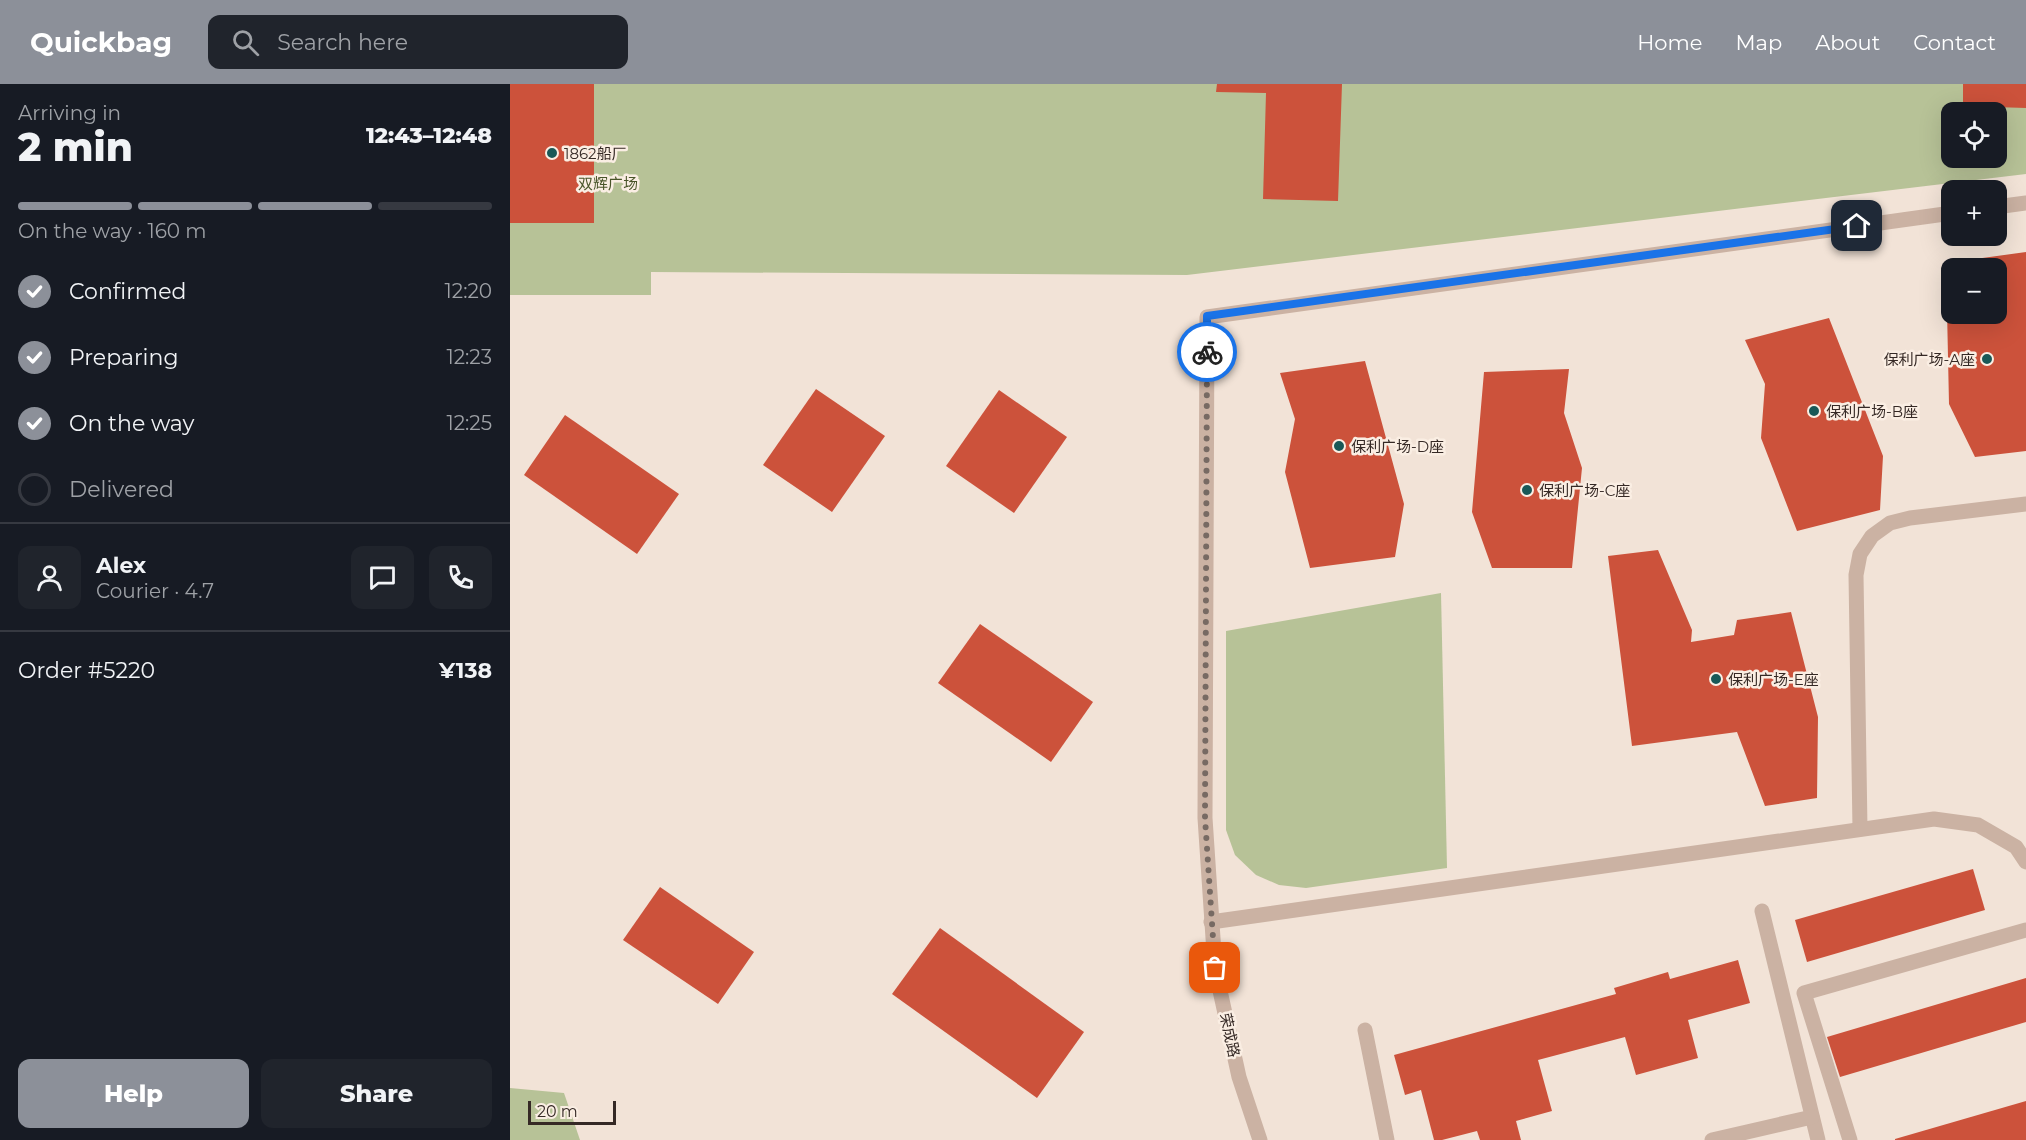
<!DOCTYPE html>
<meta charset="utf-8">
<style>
body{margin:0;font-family:Montserrat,"Noto Sans SC",sans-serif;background:#20242c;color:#f1f3f6;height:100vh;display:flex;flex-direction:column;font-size:22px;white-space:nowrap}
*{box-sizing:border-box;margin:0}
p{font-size:20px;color:#9ea1a6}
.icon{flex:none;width:33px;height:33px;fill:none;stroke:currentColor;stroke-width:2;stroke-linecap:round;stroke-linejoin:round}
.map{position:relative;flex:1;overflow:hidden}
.drawer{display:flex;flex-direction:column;background:#171b24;width:510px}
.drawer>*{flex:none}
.fabs{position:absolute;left:1431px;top:18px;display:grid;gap:12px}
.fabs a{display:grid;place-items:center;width:66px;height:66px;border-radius:12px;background:#171b24;box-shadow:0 6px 24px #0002;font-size:30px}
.scale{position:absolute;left:18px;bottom:15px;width:88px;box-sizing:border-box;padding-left:6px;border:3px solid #352925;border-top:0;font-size:16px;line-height:21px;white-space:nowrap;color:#352925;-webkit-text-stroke:4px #faeee3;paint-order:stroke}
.pin{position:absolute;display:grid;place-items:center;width:51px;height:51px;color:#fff;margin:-26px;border-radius:12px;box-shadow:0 3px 9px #0006}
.courier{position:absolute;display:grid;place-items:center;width:60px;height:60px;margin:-30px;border:4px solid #1a73e8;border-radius:50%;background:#fff;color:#222;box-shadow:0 2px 8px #0007}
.headline em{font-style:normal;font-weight:800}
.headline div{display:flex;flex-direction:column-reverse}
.headline{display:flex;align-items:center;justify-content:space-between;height:102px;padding:0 18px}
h1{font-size:39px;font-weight:800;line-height:45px}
.bar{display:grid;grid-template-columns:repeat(4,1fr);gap:9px 6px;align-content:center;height:72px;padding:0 18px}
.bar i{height:8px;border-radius:4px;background:#363941}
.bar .current{background:#8c9099}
.bar p{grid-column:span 4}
.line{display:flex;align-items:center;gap:15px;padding:0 18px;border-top:2px solid #363941}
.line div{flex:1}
.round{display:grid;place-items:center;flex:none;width:63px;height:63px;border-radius:12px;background:#20242c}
ol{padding:0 18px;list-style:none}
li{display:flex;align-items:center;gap:18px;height:66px}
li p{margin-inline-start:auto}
li .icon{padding:6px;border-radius:50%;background:#8c9099;color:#fff;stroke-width:4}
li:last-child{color:#9ea1a6}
li i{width:33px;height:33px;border:3px solid #363941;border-radius:50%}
.button{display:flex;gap:12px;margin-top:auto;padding:12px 18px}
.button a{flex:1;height:69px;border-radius:12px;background:#8c9099;color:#fff;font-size:24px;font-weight:800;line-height:69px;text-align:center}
.button a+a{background:#20242c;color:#f1f3f6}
header{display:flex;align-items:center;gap:36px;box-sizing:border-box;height:84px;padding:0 30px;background:#8c9099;color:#fff}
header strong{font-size:28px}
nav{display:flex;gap:33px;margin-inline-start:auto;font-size:21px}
.search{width:420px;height:54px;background:#20242c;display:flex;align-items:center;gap:15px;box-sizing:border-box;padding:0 21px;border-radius:12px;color:#9ea1a6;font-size:22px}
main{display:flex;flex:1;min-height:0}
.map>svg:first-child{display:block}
.green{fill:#b7c297;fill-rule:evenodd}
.building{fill:#cc523b;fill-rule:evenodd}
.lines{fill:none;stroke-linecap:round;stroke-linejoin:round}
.minor{stroke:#cbb2a3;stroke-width:15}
.done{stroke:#776a63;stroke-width:6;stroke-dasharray:0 10.8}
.route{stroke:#1a73e8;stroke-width:8}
.poi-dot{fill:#195857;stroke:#faeee3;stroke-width:2}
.labels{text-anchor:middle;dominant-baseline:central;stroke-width:5;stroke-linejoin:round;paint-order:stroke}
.poi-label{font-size:15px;fill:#352925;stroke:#faeee3;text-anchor:start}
.park-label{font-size:15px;fill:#485428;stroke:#faeee3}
.street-label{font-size:15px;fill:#352925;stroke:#faeee3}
</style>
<header>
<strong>Quickbag</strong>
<div class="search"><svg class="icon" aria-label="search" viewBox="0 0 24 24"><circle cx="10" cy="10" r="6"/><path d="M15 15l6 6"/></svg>Search here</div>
<nav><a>Home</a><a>Map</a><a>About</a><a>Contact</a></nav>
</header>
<main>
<section class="drawer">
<div class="headline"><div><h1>2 min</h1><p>Arriving in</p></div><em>12:43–12:48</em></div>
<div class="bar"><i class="current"></i><i class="current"></i><i class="current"></i><i></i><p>On the way · 160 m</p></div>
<ol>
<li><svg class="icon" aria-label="check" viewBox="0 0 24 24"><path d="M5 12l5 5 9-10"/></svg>Confirmed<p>12:20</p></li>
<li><svg class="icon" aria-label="check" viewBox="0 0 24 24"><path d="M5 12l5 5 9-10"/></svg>Preparing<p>12:23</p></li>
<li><svg class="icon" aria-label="check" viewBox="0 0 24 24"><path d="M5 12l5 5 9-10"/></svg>On the way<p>12:25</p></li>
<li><i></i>Delivered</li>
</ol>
<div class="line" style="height:108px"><a class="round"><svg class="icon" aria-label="person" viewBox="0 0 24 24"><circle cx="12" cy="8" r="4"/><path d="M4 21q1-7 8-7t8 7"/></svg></a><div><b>Alex</b><p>Courier · 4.7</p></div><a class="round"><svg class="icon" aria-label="chat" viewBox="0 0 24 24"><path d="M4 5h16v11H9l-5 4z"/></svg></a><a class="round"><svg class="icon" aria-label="phone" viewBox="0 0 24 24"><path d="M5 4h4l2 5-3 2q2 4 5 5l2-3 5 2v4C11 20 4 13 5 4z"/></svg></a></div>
<div class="line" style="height:78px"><div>Order #5220</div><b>¥138</b></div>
<div class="button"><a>Help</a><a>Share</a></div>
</section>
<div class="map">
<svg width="1516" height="1056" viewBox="0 0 1516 1056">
<rect width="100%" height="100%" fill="#f2e3d7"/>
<g class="green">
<path d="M0,0H1516V90L677,191L141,188V211H0ZM1442,28H1486V74H1442Z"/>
<polygon points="931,509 937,784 796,804 769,801 746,791 725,771 716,746 716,547"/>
<polygon points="0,1004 54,1009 70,1056 0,1056"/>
</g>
<g class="building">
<rect x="0" y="0" width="84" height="139"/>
<polygon points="707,0 832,0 828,117 753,115 756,9 706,8"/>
<polygon points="1453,0 1516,0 1516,24 1453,22"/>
<path d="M1516,168V367L1465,373L1439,320L1436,179ZM1442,184H1486V230H1442Z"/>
<polygon points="1319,234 1373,372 1370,426 1287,447 1251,354 1255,300 1235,256"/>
<polygon points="855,277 894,420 885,473 800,484 775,388 785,335 770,289"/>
<polygon points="1059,285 1054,329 1072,384 1062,484 982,484 962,428 974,288"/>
<polygon points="306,305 375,352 322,428 253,381"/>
<polygon points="489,306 557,353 504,429 436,382"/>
<polygon points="55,331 169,410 127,470 14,391"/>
<polygon points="1148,466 1182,546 1181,558 1224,551 1227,536 1281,528 1308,633 1307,714 1255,722 1227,648 1122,662 1098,472"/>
<polygon points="470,540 583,618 541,678 428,599"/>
<polygon points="1463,785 1475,826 1297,878 1285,836"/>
<polygon points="150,803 244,868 208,920 113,856"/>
<polygon points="430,844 574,948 527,1014 382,910"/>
<polygon points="1228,876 1240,919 1178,936 1188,974 1126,991 1115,953 1028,976 1042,1027 1006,1037 1011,1056 970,1056 967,1047 932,1056 924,1056 911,1006 895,1011 884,971 1106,910 1104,904 1158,888 1160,895"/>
<polygon points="1516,894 1516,938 1330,993 1317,953"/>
<polygon points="1516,1017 1516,1056 1385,1056 1385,1055"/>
</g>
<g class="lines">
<g class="minor">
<polyline points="1486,123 1516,119"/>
<polyline points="1350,745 1346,491 1350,470 1362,452 1380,439 1400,434 1516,420"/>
<polyline points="1252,827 1308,1056"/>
<polyline points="701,838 1424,735 1468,741 1506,763 1516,778"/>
<polyline points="855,946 877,1056"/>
<polyline points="750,1056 729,993 705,884 695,734 697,233 1442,129"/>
<polyline points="1202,1056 1302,1033"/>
<polyline points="1340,1056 1294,909 1516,846"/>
</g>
</g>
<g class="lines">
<polyline class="done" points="697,268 695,734 705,884"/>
<polyline class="route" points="697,268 697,232 1347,142"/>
</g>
<g class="poi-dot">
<circle cx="42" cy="69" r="6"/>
<circle cx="1477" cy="275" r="6"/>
<circle cx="1304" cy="327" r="6"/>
<circle cx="829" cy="362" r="6"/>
<circle cx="1017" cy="406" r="6"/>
<circle cx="1206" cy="595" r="6"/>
</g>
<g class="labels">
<g class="poi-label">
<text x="54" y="69">1862船厂</text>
<text x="1465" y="275" text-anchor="end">保利广场-A座</text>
<text x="1316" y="327">保利广场-B座</text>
<text x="841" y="362">保利广场-D座</text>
<text x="1029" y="406">保利广场-C座</text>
<text x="1218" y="595">保利广场-E座</text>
</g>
<g class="park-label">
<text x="98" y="99">双辉广场</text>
</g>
<g class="street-label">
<text transform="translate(720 951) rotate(78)">荣成路</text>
</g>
</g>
</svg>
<div class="fabs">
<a><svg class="icon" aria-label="locate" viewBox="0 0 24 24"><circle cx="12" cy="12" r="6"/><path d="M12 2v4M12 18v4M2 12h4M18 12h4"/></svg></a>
<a>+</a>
<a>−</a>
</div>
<div class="scale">20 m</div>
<div class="pin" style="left:705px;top:884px;background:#ea580c"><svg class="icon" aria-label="bag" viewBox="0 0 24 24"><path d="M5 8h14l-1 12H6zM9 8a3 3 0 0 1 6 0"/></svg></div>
<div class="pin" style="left:1347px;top:142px;background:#1f2937"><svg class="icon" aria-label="home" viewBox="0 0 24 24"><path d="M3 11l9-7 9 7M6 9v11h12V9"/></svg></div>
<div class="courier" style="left:697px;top:268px"><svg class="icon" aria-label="bike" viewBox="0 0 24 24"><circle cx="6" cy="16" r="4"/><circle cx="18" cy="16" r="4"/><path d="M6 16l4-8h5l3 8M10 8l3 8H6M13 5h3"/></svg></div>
</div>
</main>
